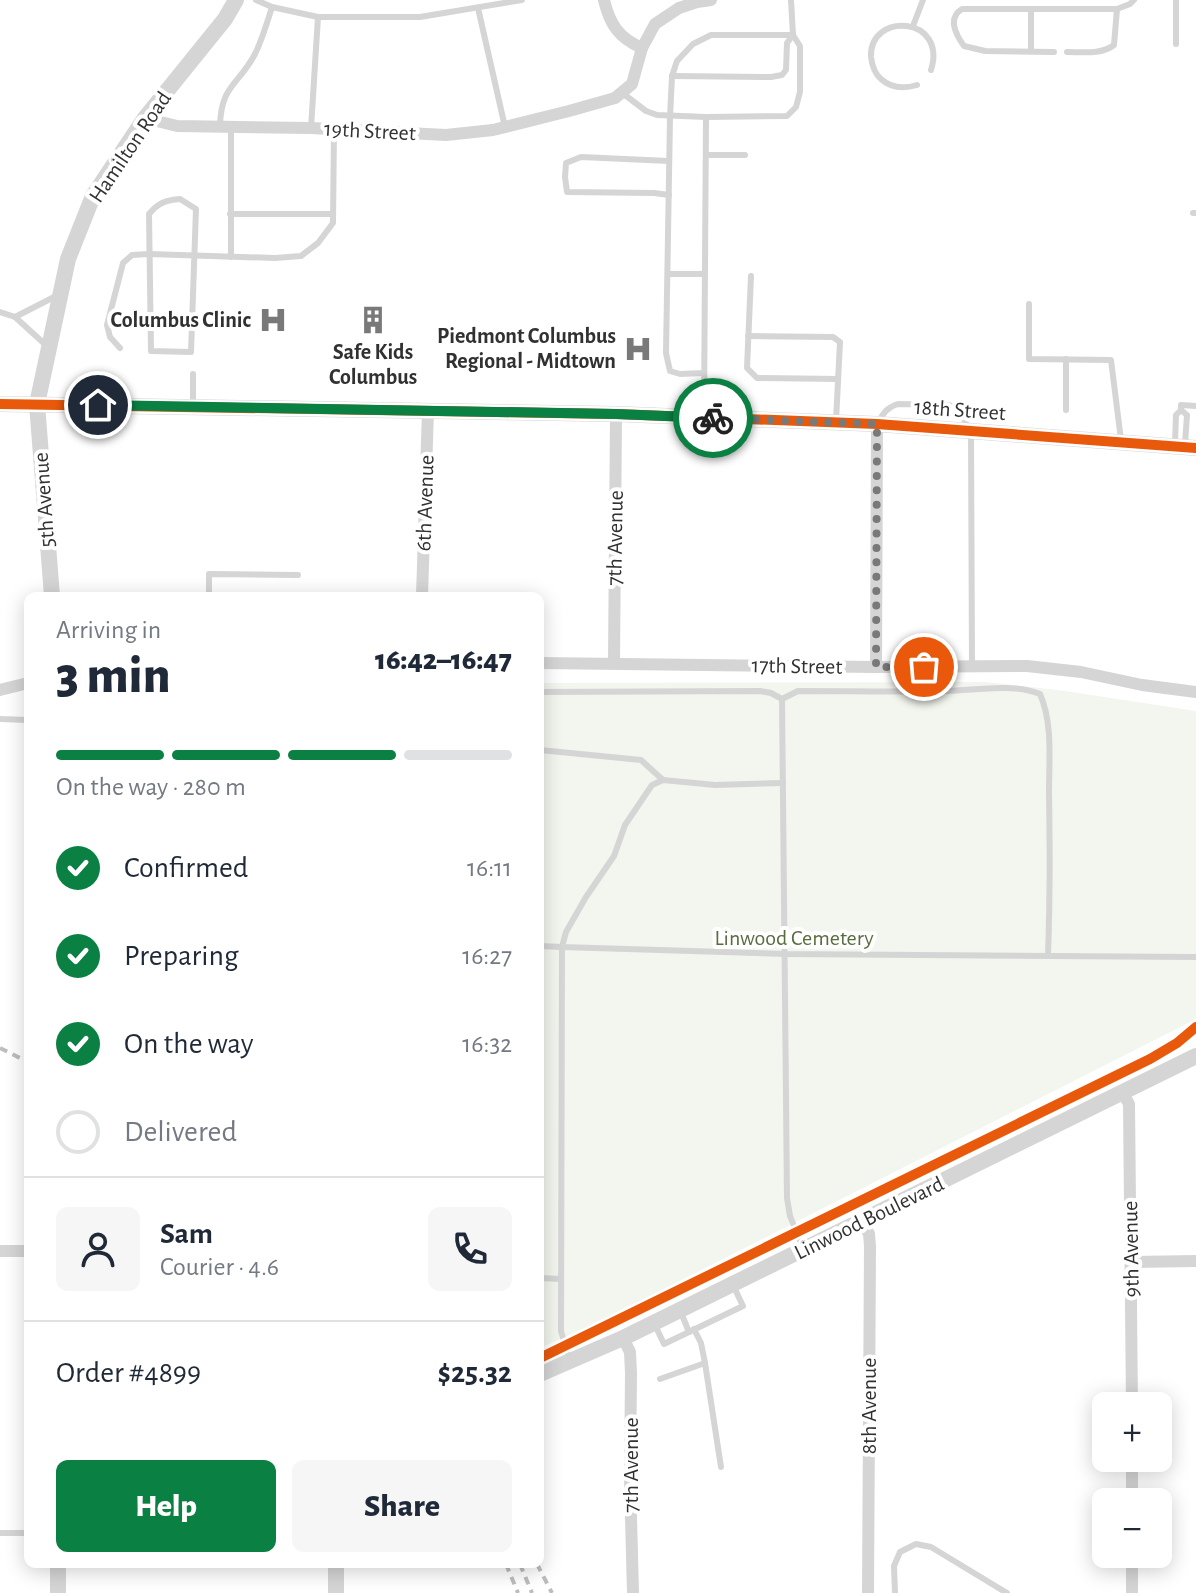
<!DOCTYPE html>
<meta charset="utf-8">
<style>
body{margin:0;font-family:"Alegreya Sans",sans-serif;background:#f6f6f7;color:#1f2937;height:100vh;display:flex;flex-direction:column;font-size:30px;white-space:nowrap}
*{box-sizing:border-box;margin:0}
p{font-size:26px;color:#747a83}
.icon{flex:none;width:44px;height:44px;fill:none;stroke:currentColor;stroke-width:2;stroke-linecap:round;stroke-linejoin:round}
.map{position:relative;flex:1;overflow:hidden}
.sheet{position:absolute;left:24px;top:592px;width:520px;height:976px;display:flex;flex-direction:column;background:#fff;border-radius:12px;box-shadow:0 4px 20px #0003}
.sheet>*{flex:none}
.controls{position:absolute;left:1092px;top:1392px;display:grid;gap:16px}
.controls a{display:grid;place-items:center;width:80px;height:80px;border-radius:12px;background:#fff;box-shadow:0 4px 20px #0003;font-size:40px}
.pin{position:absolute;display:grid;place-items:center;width:68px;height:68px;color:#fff;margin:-34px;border:4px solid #fff;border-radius:50%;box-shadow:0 2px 8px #0007}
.courier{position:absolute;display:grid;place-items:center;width:80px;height:80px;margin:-40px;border:6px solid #0b8043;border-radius:50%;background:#fff;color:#222;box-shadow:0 2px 10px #0007}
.overview em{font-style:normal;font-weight:800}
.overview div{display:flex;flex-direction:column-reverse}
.overview{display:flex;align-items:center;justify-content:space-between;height:136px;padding:0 32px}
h1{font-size:52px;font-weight:800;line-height:60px}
.bar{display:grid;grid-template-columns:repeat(4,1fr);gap:12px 8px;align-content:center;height:96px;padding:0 32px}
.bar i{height:10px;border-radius:6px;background:#e0e1e3}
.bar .selected{background:#0b8043}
.bar p{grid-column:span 4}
.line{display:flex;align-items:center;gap:20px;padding:0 32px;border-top:2px solid #e0e1e3}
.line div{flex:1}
.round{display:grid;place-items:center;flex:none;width:84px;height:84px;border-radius:12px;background:#f6f6f7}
ol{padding:0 32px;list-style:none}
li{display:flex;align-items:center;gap:24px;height:88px}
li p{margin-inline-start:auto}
li .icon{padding:8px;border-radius:50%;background:#0b8043;color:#fff;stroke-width:4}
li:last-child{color:#747a83}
li i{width:44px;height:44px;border:4px solid #e0e1e3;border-radius:50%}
.action{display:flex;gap:16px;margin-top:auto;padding:16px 32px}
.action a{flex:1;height:92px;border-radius:12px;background:#0b8043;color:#fff;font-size:32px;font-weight:800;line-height:92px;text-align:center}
.action a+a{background:#f6f6f7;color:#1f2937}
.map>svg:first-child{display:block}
.green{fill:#f2f6ee}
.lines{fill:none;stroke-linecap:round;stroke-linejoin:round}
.service{stroke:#d5d5d5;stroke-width:6}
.minor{stroke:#d5d5d5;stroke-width:12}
.tertiary{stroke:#d5d5d5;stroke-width:16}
.rail{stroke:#bdbdbd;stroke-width:4;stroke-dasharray:8 6;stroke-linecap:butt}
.cycleway-casing{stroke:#fff;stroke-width:15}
.cycleway{stroke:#e8590c;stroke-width:10}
.done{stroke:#797979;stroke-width:8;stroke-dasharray:0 14.4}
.route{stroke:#0b8043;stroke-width:10}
.labels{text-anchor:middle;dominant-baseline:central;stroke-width:8;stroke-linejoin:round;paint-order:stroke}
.street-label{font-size:22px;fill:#313131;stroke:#fff}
.poi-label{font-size:22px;font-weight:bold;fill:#313131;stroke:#fff;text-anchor:end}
.park-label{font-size:22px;fill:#586d3e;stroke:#fff}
</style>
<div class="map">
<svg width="1196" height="1593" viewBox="0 0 1196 1593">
<rect width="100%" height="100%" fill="#fff"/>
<polygon class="green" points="985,682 1058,690 1196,711 1196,1019 589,1327 540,1348 540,683"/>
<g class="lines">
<g class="service">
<polyline points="256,0 272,7 318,17 420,17 522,0"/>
<polyline points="1176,0 1176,44"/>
<polyline points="478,8 505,127"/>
<polyline points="1031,9 1031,51"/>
<polyline points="913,26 923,0"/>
<path d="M1054,52L985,51L964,46C956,35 947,18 962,9H1117L1130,4L1134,0"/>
<path d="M1067,52C1083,52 1101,55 1114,45L1117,9"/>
<polyline points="672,76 771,77 782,75 786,70 787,43 793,35 791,0"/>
<path d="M917,85C904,89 892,89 881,79C875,74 872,65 871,57C869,11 948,16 931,70"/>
<polyline points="621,92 646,111 657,115 706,117 787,116 796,107 800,92 800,46 793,35"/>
<path d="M220,126C221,85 238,86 255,54C262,40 267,23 272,7"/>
<polyline points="231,126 231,257"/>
<polyline points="311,128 318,17"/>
<polyline points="706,155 745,155"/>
<polyline points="669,195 654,193 567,192 565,177 566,163 581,157 669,161"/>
<path d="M180,199L196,209L191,352L151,351L149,214C158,203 166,200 180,199Z"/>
<polyline points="1193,213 1196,213"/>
<polyline points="230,214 333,214"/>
<polyline points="668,274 705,274"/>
<polyline points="751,276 747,368 757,378 838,379"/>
<polyline points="1029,304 1029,359 1111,360 1121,440"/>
<polyline points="0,312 15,317 48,347"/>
<polyline points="15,317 58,295"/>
<polyline points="748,336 833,337 840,342 836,421"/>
<polyline points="120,348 110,337 107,325 123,263 132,255 149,254 275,258 301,256 318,243 333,223 334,129"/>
<polyline points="704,373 680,374 670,371 666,353 670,117 672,76 677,61 693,44 711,35 793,35"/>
<polyline points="193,374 193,406"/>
<polyline points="1066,410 1066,359"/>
<polyline points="1181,410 1187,415 1185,444"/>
<polyline points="704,414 706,117"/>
<path d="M879,421C884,412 888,407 898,404L949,405L957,408L971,431L972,666"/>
<polyline points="1175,443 1176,415 1181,410 1181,405 1196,406"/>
<polyline points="209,596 209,574 298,575"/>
<polyline points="540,692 760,691 771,693 782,699"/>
<polyline points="782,699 787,1198 790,1216 802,1246"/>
<path d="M782,699L798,691C848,691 898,692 948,691C978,690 1011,683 1040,694C1053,723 1049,761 1049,793C1050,847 1050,901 1048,955"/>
<polyline points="0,719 28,720"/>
<polyline points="540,750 641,760 663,780"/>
<polyline points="540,946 562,947 566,932 586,897 614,856 625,825 652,785 663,780 715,785 783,783"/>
<polyline points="540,1278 561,1279"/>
<polyline points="680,1310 689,1332 743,1306 733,1285"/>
<polyline points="654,1323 664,1344 689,1332"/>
<polyline points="694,1329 701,1343 705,1363 721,1467"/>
<polyline points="569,1358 561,1331 562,947 786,954 1196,957"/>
<polyline points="660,1379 705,1363"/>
<polyline points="0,1533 28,1533"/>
<polyline points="895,1593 894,1566 900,1552 916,1544 931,1547 1007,1593"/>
</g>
<g class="minor">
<path d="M604,0C610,25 619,38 642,48"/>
<polyline points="145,118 177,126 311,128 446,135 493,130 569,111 615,98 632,84 642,48 655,24 679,8 697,2 711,0"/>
<polyline points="422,596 428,410"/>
<polyline points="540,663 876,667 1027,666 1081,672 1142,685 1196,692"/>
<polyline points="614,663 616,414"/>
<polyline points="876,667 877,424"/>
<polyline points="0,690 28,683"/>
<polyline points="1123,1093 1129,1104 1132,1406"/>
<polyline points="862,1220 869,1234 870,1246 868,1593"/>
<polyline points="0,1251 28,1251"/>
<polyline points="1131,1262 1196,1261"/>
<polyline points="623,1338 630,1352 631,1373 630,1479 633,1593"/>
<polyline points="1132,1458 1132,1502"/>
<polyline points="1132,1554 1132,1593"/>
</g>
<g class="tertiary">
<polyline points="0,404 616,414 877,424 1196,448"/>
<polyline points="52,596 37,404 68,259 93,196 145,118 225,19 236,0"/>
<polyline points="540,1374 623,1338 1196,1056"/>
<polyline points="58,1593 58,1564"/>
<polyline points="336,1593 336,1564"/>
</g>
<g class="rail">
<polyline points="0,1048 28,1062"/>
<polyline points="506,1564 518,1593"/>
<polyline points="520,1564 532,1593"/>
<polyline points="537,1564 552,1593"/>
</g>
<defs>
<g id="cycleway">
<polyline points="0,404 616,414 877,424 1196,448"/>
<polyline points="540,1358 1150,1059 1177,1043 1196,1027"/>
</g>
</defs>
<use href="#cycleway" class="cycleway-casing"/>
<use href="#cycleway" class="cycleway"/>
</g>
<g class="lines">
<polyline class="done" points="713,418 877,424 876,667 924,667"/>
<polyline class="route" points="98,405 616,414 713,418"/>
</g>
<defs>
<symbol id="hospital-bare" viewBox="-9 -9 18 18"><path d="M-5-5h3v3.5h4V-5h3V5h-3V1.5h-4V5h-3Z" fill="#797979" stroke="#fff" stroke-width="2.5" paint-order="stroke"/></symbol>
<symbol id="building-bare" viewBox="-9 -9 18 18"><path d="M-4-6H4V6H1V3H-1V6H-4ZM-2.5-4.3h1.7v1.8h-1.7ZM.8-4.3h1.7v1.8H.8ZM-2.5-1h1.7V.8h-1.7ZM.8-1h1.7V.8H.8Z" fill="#797979" stroke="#fff" stroke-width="2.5" paint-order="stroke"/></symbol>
</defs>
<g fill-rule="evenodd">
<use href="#hospital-bare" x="253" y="300" width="40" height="40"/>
<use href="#building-bare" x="353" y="300" width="40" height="40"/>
<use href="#hospital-bare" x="618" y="329" width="40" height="40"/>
</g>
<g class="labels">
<g class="street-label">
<text transform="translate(370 131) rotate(3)">19th Street</text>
<text transform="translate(130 147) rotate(-56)">Hamilton Road</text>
<text transform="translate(960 410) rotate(4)">18th Street</text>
<text transform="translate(44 500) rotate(-94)">5th Avenue</text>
<text transform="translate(425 503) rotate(-88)">6th Avenue</text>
<text transform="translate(615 538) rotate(-89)">7th Avenue</text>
<text transform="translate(797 666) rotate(1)">17th Street</text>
<text transform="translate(869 1218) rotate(-26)">Linwood Boulevard</text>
<text transform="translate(1131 1249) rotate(-91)">9th Avenue</text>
<text transform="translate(869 1406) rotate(-90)">8th Avenue</text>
<text transform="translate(631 1465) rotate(-90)">7th Avenue</text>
</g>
<g class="poi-label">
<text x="251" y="320">Columbus Clinic</text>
<text x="616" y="336">Piedmont Columbus<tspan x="616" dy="25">Regional - Midtown</tspan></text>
<text x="373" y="352" text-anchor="middle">Safe Kids<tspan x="373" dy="25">Columbus</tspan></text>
</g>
<g class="park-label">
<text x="794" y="938">Linwood Cemetery</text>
</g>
</g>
</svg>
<div class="controls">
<a>+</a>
<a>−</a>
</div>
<div class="pin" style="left:924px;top:667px;background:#ea580c"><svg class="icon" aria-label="bag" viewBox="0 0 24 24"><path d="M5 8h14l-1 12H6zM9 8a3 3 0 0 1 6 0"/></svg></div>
<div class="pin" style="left:98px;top:405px;background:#1f2937"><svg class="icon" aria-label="home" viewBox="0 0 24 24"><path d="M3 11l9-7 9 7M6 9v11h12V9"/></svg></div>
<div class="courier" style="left:713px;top:418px"><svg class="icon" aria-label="bike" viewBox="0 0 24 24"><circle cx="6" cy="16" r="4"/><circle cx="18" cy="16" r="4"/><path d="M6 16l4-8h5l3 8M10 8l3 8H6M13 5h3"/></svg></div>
<section class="sheet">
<div class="overview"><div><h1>3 min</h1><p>Arriving in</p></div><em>16:42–16:47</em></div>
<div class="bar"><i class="selected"></i><i class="selected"></i><i class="selected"></i><i></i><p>On the way · 280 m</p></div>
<ol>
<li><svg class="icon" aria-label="check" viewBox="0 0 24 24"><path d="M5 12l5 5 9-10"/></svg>Confirmed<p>16:11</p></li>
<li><svg class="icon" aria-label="check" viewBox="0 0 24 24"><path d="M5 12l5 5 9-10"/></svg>Preparing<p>16:27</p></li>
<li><svg class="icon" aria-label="check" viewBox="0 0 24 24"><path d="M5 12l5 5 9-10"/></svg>On the way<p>16:32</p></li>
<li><i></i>Delivered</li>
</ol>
<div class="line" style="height:144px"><a class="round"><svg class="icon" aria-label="person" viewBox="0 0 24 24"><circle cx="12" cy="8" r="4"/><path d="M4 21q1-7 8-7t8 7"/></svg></a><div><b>Sam</b><p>Courier · 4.6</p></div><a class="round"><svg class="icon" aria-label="phone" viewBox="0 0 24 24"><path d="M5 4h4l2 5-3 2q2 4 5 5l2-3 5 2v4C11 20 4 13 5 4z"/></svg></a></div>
<div class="line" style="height:104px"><div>Order #4899</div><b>$25.32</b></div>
<div class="action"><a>Help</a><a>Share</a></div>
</section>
</div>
